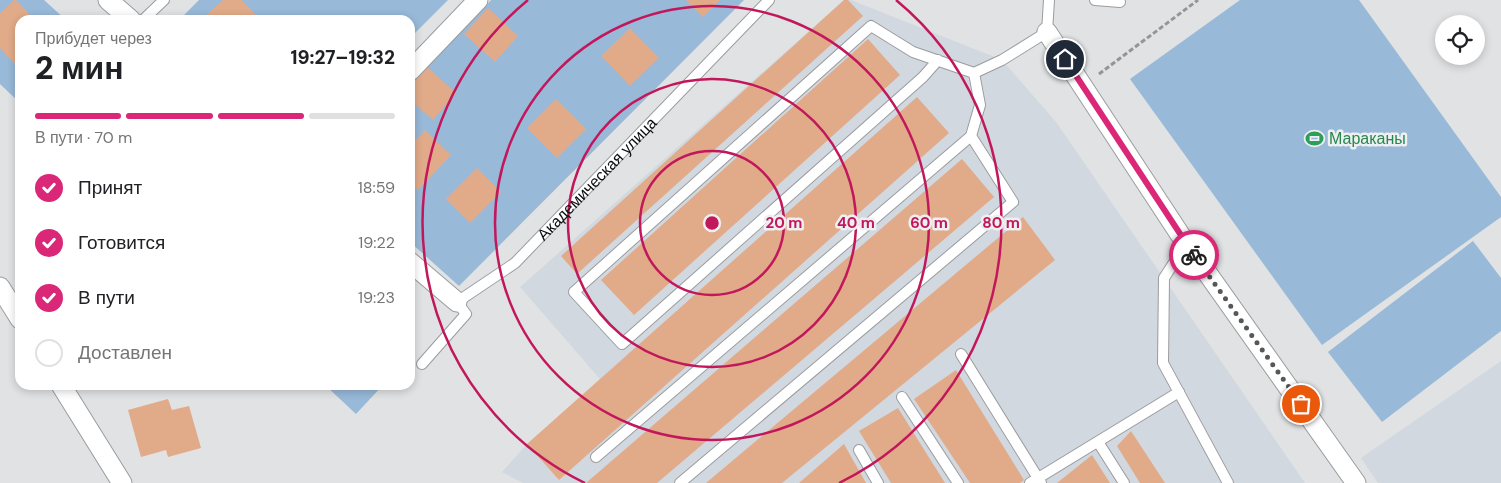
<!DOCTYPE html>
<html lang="ru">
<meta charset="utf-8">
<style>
body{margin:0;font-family:"DM Sans",sans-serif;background:#f6f6f6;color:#202124;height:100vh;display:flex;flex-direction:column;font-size:19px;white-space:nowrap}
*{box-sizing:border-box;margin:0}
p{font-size:16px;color:#757577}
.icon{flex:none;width:28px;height:28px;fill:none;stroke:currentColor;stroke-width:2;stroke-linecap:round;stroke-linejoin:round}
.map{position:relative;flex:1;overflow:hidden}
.panel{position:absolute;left:15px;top:15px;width:400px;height:375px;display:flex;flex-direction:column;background:#fff;border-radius:15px;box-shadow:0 2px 8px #0003}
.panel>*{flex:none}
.controls{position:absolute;left:1435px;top:15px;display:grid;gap:10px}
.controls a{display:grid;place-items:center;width:50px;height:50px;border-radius:50%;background:#fff;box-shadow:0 2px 8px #0003;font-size:25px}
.pin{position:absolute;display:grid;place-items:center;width:42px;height:42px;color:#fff;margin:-21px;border:2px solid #fff;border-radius:50%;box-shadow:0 1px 5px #0007}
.courier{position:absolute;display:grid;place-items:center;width:50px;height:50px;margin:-25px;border:4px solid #db2777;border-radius:50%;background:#fff;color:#222;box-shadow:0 1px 6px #0007}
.head em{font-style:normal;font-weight:800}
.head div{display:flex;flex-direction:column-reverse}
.head{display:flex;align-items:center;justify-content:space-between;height:85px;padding:0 20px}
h1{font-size:32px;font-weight:800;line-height:38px}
.bar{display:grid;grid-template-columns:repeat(4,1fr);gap:8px 5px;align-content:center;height:60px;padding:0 20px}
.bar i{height:6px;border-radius:4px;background:#e0e0e0}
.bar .selected{background:#db2777}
.bar p{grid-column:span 4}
ol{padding:0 20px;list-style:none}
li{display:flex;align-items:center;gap:15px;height:55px}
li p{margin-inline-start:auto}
li .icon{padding:5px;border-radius:50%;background:#db2777;color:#fff;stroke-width:4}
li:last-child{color:#757577}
li i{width:28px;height:28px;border:2px solid #e0e0e0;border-radius:50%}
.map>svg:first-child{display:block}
.built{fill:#d1d8e0}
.green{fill:#98b9d8}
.building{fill:#e1ab89}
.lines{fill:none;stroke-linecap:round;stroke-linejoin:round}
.service-casing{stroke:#9b9c9e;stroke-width:12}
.minor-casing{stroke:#9b9c9e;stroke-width:21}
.path{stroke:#949596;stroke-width:3;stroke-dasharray:5 2.5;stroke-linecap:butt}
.service{stroke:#fff;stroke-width:10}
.minor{stroke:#fff;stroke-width:19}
.done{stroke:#565858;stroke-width:5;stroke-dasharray:0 9}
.route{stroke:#db2777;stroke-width:6}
.ring{fill:none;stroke:#c2185b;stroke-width:2.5}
.labels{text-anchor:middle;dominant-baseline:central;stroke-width:5;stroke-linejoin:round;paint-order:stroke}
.leisure-label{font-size:16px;fill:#27864d;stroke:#edeff1;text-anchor:start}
.street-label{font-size:16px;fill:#0c0d0d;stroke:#edeff1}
.centre{fill:#c2185b;stroke:#edeff1;stroke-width:2.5}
.ring-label{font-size:15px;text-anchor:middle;font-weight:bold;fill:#c2185b;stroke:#edeff1;stroke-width:5;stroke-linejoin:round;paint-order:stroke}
</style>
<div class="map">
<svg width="1501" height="483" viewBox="0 0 1501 483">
<rect width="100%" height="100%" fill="#e0e2e3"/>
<g class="built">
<polygon points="844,0 851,0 1002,60 1056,122 1305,483 523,483 502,472 527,444 600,379 520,287"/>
<polygon points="1501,361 1501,483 1378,483 1361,458"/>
</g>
<g class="green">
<polygon points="0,0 44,0 66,20 20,20 20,103 0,84"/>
<polygon points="199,0 448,0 410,38 410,20 179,20"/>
<polygon points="491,0 744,0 459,286 410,242 410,85"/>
<polygon points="1240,0 1359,0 1501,197 1501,217 1322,345 1130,79"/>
<polygon points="1473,241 1501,278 1501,331 1382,422 1328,352"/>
<polygon points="325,385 383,385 356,414"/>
</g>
<g class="building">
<polygon points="14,0 16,0 35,20 20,20 20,58 14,63 0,48 0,13"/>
<polygon points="223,0 242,0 260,20 201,20"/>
<polygon points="686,0 720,0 703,17"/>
<polygon points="844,0 848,0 863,16 577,274 561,256"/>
<polygon points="488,8 518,36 495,62 464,34"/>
<polygon points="630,28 659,58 630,86 601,56"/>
<polygon points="868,39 900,75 634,315 601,280"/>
<polygon points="426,66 456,93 433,120 410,100 410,84"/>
<polygon points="917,97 949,133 559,480 527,444"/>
<polygon points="556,99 586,129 557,158 527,128"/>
<polygon points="425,130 451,155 418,190 410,182 410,146"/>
<polygon points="962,159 994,197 657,483 586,483"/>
<polygon points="477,168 501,192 470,223 446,199"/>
<polygon points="1023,217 1055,260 782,483 706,483"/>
<polygon points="956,370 1024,480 1020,483 970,483 914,399"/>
<polygon points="168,399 172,410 189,406 201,448 168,457 166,450 141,457 128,410"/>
<polygon points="898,408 945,483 891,483 859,431"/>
<polygon points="1131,431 1165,483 1140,483 1117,446"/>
<polygon points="844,444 866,483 799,483"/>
<polygon points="1092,455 1110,483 1057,483"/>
</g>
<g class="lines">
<defs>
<g id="service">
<polyline points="1095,0 1120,2"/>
<polyline points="143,20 164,0"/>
<polyline points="938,60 923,77 622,344 574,292 871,26 913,52 974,73 1002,60 1047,32 1049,0"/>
<polyline points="1186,244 1164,278 1163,363 1228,483"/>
<polyline points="961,354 1041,483"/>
<path id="s1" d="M422,364L466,314L457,302L515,263L769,0"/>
<polyline points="902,397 958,483"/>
<polyline points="1098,442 1124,483"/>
<polyline points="859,450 878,483"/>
<polyline points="596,457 971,136 980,105 974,73"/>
<polyline points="680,483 1013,202 971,136"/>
<polyline points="1030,483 1179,392"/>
</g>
<g id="minor">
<polyline points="108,0 131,20"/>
<polyline points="1047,32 1179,233 1356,483"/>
<polyline points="410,71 478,0"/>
<polyline points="410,262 457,302"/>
<polyline points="0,287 20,319"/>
<polyline points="61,385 122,483"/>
</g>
</defs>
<use href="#service" class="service-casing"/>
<use href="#minor" class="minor-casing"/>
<polyline class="path" points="1099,74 1198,0"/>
<use href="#service" class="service"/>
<use href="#minor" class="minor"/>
</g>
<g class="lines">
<polyline class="done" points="1194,255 1301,404"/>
<polyline class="route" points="1065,59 1194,255"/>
</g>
<g class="ring">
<circle cx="712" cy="223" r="72"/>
<circle cx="712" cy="223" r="144"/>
<circle cx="712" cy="223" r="217"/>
<path d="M585 483A289 289 0 0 1 528 0M896 0A289 289 0 0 1 839 483"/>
</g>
<defs>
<symbol id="stadium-bare" viewBox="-9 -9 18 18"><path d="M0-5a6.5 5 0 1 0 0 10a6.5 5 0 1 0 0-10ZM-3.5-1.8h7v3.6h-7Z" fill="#2e9e5b" stroke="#edeff1" stroke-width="2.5" paint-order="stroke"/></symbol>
</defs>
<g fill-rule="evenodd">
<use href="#stadium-bare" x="1302" y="126" width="25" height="25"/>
</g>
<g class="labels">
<g class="leisure-label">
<text x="1329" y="138">Мараканы</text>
</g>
<g class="street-label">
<text stroke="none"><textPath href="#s1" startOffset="269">Академическая улица</textPath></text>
</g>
</g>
<circle cx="712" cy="223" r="8" class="centre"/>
<g class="ring-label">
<text x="784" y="228">20 m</text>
<text x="856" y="228">40 m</text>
<text x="929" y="228">60 m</text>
<text x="1001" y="228">80 m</text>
</g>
</svg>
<div class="controls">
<a><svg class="icon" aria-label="locate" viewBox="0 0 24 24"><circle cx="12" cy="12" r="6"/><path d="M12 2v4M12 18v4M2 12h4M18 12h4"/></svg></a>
</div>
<div class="pin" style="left:1301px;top:404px;background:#ea580c"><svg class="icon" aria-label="bag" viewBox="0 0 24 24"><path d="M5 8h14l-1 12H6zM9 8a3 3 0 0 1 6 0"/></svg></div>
<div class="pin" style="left:1065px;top:59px;background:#1f2937"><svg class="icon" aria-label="home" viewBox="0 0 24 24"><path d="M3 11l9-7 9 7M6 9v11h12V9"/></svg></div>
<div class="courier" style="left:1194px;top:255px"><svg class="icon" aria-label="bike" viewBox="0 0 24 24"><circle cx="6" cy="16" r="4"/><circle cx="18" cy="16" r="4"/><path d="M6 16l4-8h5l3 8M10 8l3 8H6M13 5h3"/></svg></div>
<section class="panel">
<div class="head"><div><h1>2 мин</h1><p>Прибудет через</p></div><em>19:27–19:32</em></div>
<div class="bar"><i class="selected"></i><i class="selected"></i><i class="selected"></i><i></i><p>В пути · 70 m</p></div>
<ol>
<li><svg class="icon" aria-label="check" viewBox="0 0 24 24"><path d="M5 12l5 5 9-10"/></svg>Принят<p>18:59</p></li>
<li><svg class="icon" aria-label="check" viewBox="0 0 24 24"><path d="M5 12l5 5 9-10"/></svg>Готовится<p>19:22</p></li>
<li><svg class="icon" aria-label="check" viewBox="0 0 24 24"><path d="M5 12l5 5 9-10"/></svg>В пути<p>19:23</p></li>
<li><i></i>Доставлен</li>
</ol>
</section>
</div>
